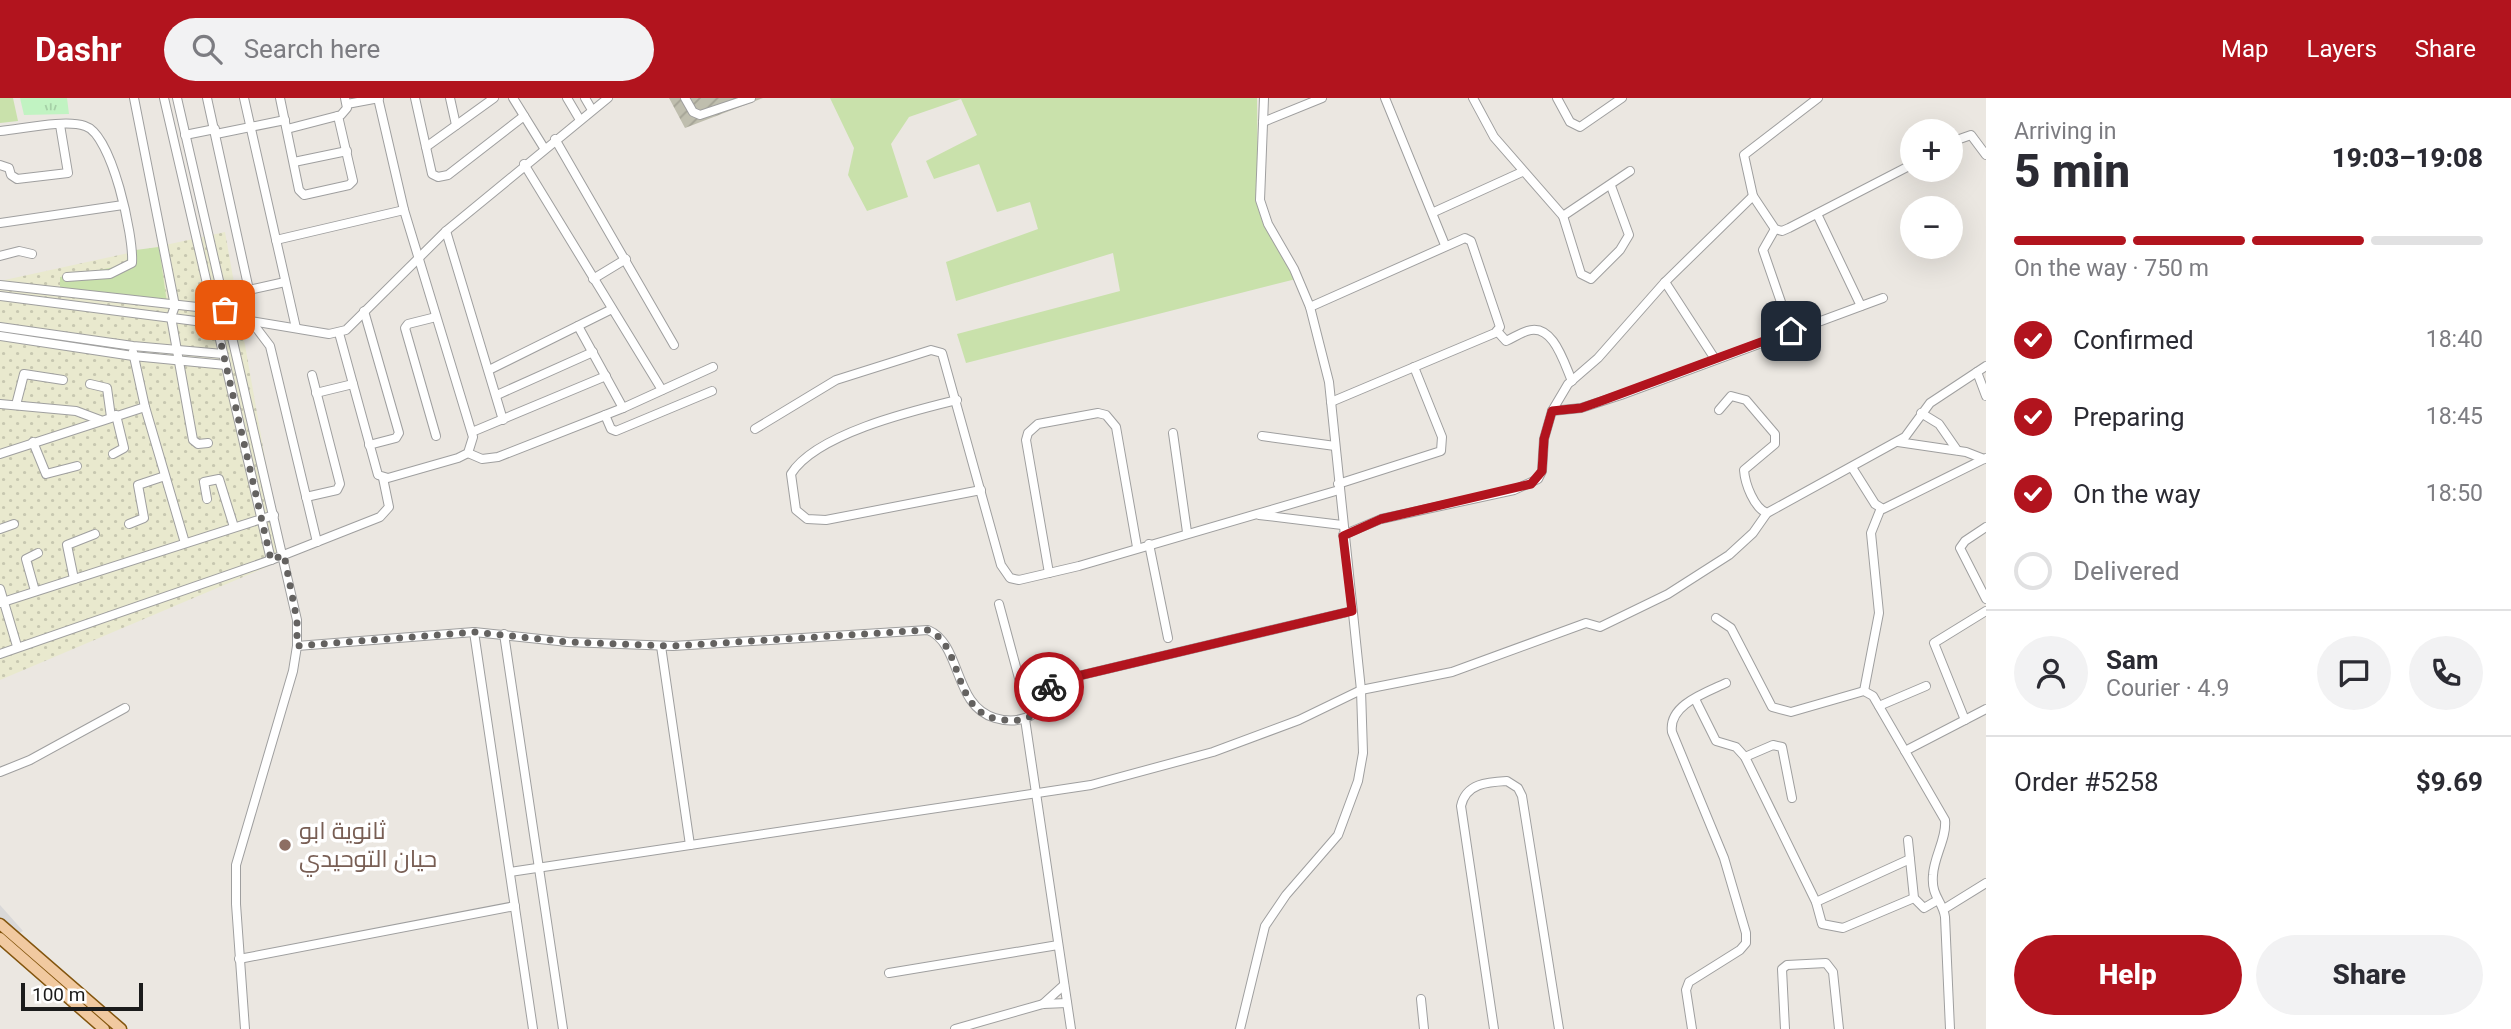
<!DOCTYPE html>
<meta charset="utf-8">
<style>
body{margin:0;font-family:Roboto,Cairo,sans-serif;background:#f2f2f3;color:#2b2b33;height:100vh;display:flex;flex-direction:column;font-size:26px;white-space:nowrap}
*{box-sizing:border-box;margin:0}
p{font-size:23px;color:#7c7c81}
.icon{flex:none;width:38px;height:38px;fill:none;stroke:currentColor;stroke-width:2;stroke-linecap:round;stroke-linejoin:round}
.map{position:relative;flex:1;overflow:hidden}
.panel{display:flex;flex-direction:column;background:#fff;width:525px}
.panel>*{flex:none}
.controls{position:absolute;left:1900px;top:21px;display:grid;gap:14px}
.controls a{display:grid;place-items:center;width:63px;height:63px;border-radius:50%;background:#fff;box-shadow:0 7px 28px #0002;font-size:35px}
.scale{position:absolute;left:21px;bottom:18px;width:122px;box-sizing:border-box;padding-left:7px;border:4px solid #1b1b1b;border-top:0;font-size:19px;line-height:24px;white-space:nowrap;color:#1b1b1b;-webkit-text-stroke:5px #fff;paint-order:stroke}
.pin{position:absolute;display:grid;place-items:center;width:60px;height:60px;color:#fff;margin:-30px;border-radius:14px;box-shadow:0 4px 10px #0006}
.courier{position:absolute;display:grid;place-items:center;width:70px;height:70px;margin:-35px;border:5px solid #b2141e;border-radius:50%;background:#fff;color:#222;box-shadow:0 2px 9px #0007}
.summary em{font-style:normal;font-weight:800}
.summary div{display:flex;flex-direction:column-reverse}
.summary{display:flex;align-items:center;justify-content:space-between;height:119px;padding:0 28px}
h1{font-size:46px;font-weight:800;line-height:52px}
.bar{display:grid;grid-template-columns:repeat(4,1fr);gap:10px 7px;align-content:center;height:84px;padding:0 28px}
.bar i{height:9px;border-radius:5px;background:#e1e1e2}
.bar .current{background:#b2141e}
.bar p{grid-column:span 4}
.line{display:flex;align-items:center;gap:18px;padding:0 28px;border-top:2px solid #e1e1e2}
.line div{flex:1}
.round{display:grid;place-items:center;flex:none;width:74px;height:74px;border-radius:37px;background:#f2f2f3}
ol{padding:0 28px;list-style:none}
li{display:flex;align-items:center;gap:21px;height:77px}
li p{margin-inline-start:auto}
li .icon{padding:7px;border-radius:50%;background:#b2141e;color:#fff;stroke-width:4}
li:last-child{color:#7c7c81}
li i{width:38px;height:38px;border:4px solid #e1e1e2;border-radius:50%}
.cta{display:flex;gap:14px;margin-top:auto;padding:14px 28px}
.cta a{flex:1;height:80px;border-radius:42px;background:#b2141e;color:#fff;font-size:28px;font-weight:800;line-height:80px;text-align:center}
.cta a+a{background:#f2f2f3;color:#2b2b33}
header{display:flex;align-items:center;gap:42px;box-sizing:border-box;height:98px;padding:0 35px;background:#b2141e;color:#fff}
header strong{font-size:33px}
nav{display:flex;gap:38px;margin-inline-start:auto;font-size:24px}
.search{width:490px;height:63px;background:#f2f2f3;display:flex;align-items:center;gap:18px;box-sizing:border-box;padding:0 24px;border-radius:38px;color:#7c7c81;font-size:26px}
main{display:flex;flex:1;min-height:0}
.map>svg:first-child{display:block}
.residential{fill:#d9d8d8}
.construction{fill:url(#construction-furrows)}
.farmland{fill:url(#farmland-dots)}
.grass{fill:#c9e1ab}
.park{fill:url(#park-tufts)}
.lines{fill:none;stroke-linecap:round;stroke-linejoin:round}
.minor-casing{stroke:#9f9f9f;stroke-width:10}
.major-casing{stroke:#83550e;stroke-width:13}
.minor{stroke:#fff;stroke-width:8}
.major{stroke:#f1c9a0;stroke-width:10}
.done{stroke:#646260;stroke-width:7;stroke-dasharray:0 12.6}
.route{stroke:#b2141e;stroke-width:9}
.education-dot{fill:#8d6e63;stroke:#fff;stroke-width:2.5}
.labels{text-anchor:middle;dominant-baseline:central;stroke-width:7;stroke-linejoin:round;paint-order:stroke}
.education-label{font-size:24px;fill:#785e54;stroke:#fff;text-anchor:start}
</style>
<header>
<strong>Dashr</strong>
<div class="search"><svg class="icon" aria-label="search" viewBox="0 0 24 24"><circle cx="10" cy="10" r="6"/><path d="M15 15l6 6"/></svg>Search here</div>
<nav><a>Map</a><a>Layers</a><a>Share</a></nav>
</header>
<main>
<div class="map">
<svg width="1986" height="931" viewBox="0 0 1986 931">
<defs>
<pattern id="construction-furrows" width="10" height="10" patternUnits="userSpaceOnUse" patternTransform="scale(1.75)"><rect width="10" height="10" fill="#bfbeae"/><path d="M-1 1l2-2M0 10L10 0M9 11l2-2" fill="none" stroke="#a4a395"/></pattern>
<pattern id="farmland-dots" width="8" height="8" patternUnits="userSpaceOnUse" patternTransform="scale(1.75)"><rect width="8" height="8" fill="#e9e9ce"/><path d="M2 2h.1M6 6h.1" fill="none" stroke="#c7c7b0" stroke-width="1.8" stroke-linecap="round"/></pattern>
<pattern id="park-tufts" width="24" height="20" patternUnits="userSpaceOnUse" patternTransform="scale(1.75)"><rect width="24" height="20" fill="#c1f3c2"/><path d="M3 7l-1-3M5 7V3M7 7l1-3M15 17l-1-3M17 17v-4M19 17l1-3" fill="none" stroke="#a5d0a6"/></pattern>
</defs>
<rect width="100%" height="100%" fill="#ebe7e1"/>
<polygon class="residential" points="0,807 23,833 0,847"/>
<polygon class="construction" points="669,0 763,0 685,30"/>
<polygon class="farmland" points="225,134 283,462 0,582 0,183"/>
<g class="grass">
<polygon points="0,0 13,0 18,23 0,25"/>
<polygon points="830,0 1257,0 1258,96 1296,181 966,265 957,236 1120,193 1113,155 956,203 946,164 1038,131 1030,104 997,114 979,66 934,81 926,63 977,37 961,1 909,19 891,46 908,99 867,113 848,77 854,50"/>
<polygon points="159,149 167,205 60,192 60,179 126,167 128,153"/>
</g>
<polygon class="park" points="20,0 67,0 69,16 24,17"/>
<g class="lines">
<defs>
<g id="minor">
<polyline points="134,0 175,208 171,219 193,342 198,346 208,345"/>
<polyline points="164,0 271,462"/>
<polyline points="177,0 297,522 297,548 293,573 236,767 236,806 245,931"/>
<polyline points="207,0 249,192"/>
<polyline points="244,0 296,230"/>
<polyline points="280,0 299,92 304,97 349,87 353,83 338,18"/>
<polyline points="415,0 432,76 438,79 448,77 524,18"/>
<polyline points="450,0 456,27"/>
<polyline points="513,0 544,50"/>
<polyline points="567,0 580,22"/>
<polyline points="585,0 592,12"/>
<polyline points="685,0 693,14 700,17 751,0"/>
<polyline points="1385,0 1445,147"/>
<polyline points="1473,0 1494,39 1563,118 1630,73"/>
<polyline points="1557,0 1570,24 1580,29 1622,0"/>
<polyline points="1818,0 1744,57 1753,98 1775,131 1782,133 1789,130 1913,66"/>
<polyline points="347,6 379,0"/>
<polyline points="1263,24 1322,0"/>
<polyline points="287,31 341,17 347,10 345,0"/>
<path d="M0,33C22,31 65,21 85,28C112,36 134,139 132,165L110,176L67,179"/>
<polyline points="216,36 285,22"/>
<polyline points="185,37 215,31"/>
<polyline points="555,41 674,247"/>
<polyline points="1951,44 1971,37 1986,57"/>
<polyline points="426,49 494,0"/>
<polyline points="294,64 347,53"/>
<polyline points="524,66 662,292"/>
<polyline points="0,67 9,70 11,77 17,81 68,75 60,27"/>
<polyline points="1434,114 1522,74"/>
<polyline points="1817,116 1861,208"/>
<polyline points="1563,118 1581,176 1591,181 1620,152 1629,137 1611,88"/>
<polyline points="0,125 123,107"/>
<polyline points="1775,131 1763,152 1791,233"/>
<polyline points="446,133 503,322"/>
<polyline points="276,142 404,112"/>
<polyline points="0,158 19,153 32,156"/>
<polyline points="593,181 626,161"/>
<polyline points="1665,184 1715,261"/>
<polyline points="0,187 215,211"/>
<polyline points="0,198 219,226"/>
<polyline points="222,198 285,184"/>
<polyline points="1310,209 1465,140 1471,143 1500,229 1495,235 1331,304"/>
<polyline points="364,213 399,335 396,340 369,347"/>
<polyline points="227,219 329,236 346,232 446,133 608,0"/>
<polyline points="251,223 270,248 317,444"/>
<polyline points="578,228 623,310"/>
<polyline points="0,229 133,248 223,256"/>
<path d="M1497,233L1506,243C1513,240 1520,235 1527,233C1553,224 1564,265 1572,283"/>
<polyline points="339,235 378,377 388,380 458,360 468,355 473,339 404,112 378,0"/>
<polyline points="0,238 133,258 226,267"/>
<polyline points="133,254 145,309 185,445"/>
<polyline points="489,272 612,211"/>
<polyline points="1977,274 1986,298"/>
<polyline points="90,286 107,290 111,319"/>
<polyline points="316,295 353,286"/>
<polyline points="497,297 593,254"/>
<path d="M957,302C912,313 816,336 791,376L796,412L807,421L826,422L981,392"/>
<polyline points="0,306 76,313 100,322"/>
<polyline points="16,307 24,276 63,282"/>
<path d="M1719,312L1731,298L1746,302L1775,336V346L1744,372C1745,386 1754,410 1767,415L1905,339L1930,305L1986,268"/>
<polyline points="1552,313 1581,310 1621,297 1883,200"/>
<polyline points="1921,315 1939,326 1957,352"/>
<polyline points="605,317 611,331 616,333 712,293"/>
<polyline points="755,331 836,282 931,252 942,255 1001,467 1010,480 1019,482 1079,468 1339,392"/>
<polyline points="472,334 606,278"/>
<polyline points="1173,335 1187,434"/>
<polyline points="436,338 405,230 408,226 436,219"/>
<polyline points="1262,338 1335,348"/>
<polyline points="33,344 46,376 77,368"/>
<polyline points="1898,344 1966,354 1984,361"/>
<polyline points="468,355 482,361 498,359 623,310 713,269"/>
<polyline points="0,356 145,309"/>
<polyline points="113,356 124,350 116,317"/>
<polyline points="1853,371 1875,406 1883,411 1986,360"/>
<polyline points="1338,386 1441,353 1442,339 1414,269"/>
<polyline points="306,399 337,392 340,386 312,277"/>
<polyline points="207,401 204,384 219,381 234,429"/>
<polyline points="1259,417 1342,427"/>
<polyline points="129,426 144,420 138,387 165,378"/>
<polyline points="1986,429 1965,443 1960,450 1986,501"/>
<polyline points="0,431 14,426"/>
<polyline points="1343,437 1381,421 1514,392 1538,381 1542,373 1544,341 1552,313 1568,286 1598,260 1665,184 1753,98"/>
<polyline points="1149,446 1168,540"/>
<polyline points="1049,475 1026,342 1028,335 1038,326 1098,315 1106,317 1116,329 1137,449"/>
<polyline points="74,481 67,447 95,436"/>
<polyline points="0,491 17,548"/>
<polyline points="35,493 26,461 38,455"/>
<polyline points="0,505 274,417"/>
<polyline points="999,506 1020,584 1058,582"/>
<polyline points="1716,520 1731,530 1772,609 1791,614 1864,593 1873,598 1905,653"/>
<polyline points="474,534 533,931"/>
<polyline points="504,536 563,931"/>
<path d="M297,548L474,534L568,544L673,548L928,532C962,546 953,608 995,620C1008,624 1021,623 1032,617L1047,592L1061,582L1352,513"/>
<polyline points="661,548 690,747"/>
<polyline points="0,556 271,462 380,419 389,409 383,380"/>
<polyline points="1864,593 1879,515 1871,435 1881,410"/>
<polyline points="1695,601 1716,643 1736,649 1745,659 1816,804 1822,826 1843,830 1914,800"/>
<polyline points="1879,608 1926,588"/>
<polyline points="1025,621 1071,931"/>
<polyline points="1965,622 1934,545 1986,513"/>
<polyline points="1745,659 1773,647 1782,649 1792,700"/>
<polyline points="0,674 30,662 125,610"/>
<polyline points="1908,742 1914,800 1924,810 1936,803"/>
<polyline points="510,774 1091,687 1213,654 1299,622 1361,592 1452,574 1586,525 1600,529 1668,496 1729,457 1753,435 1767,415"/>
<polyline points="1816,804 1910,761"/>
<polyline points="1944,811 1986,785"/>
<polyline points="239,861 515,808"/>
<polyline points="889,875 1058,847"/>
<polyline points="1421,901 1424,931"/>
<polyline points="1043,906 1064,887"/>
<polyline points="955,931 1043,906 1067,905"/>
<polyline points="1240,931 1265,828 1286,797 1338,737 1358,683 1363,655 1361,592 1329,284 1310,209 1294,171 1268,126 1260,102 1264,0"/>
<path d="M1494,931L1461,708C1466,685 1488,684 1507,683L1518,690L1522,698L1559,931"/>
<path d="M1692,931L1686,892L1689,884L1740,852L1746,845V835L1724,760L1672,634C1668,607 1705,595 1726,585"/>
<polyline points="1785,931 1782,871 1787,867 1826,865 1833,874 1839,931"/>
<path d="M1950,931L1945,819C1943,803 1931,799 1933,777C1934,758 1947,740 1945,722L1905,653L1986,611"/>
</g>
<g id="major">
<polyline points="0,826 121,931"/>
<polyline points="0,840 104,931"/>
</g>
</defs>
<use href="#minor" class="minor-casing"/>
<use href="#major" class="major-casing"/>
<use href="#minor" class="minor"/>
<use href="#major" class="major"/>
</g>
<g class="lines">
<path class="done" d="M225,212L213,211L271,462L284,457L297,522V548L474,534L568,544L673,548L928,532C966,548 950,619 1005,622C1013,623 1025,623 1032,617C1039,610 1042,597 1049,589"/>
<polyline class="route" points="1049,589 1061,582 1352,513 1343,438 1381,421 1531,386 1542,373 1544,341 1552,313 1581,310 1601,303 1791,233"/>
</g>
<circle class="education-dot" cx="285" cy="747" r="7"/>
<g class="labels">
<g class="education-label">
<text x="299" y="733">ثانوية ابو<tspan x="299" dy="28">حيان التوحيدي</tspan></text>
</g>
</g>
</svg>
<div class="controls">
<a>+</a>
<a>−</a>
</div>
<div class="scale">100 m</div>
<div class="pin" style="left:225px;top:212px;background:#ea580c"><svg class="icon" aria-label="bag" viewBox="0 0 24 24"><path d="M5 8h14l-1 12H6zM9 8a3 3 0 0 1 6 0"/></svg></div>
<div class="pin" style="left:1791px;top:233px;background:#1f2937"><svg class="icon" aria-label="home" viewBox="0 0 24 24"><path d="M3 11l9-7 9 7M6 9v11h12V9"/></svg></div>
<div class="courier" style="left:1049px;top:589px"><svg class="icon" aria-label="bike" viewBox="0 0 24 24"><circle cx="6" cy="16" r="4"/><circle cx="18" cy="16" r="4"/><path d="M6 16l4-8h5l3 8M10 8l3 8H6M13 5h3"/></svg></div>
</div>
<section class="panel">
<div class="summary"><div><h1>5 min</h1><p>Arriving in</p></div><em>19:03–19:08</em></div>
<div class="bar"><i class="current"></i><i class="current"></i><i class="current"></i><i></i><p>On the way · 750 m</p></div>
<ol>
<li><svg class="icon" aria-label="check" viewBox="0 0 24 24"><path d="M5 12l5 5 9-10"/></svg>Confirmed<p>18:40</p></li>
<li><svg class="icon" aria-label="check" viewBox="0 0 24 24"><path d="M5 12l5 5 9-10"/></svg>Preparing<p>18:45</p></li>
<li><svg class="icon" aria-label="check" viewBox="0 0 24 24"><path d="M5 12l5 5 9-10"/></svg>On the way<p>18:50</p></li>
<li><i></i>Delivered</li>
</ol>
<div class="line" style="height:126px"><a class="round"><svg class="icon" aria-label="person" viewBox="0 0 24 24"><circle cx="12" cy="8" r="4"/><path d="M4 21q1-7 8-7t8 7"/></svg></a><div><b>Sam</b><p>Courier · 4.9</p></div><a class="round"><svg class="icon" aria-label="chat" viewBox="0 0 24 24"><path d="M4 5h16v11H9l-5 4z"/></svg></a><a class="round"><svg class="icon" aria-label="phone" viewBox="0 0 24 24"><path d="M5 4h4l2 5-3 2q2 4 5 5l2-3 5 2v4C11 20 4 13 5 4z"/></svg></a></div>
<div class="line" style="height:91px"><div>Order #5258</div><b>$9.69</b></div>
<div class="cta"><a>Help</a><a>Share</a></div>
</section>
</main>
